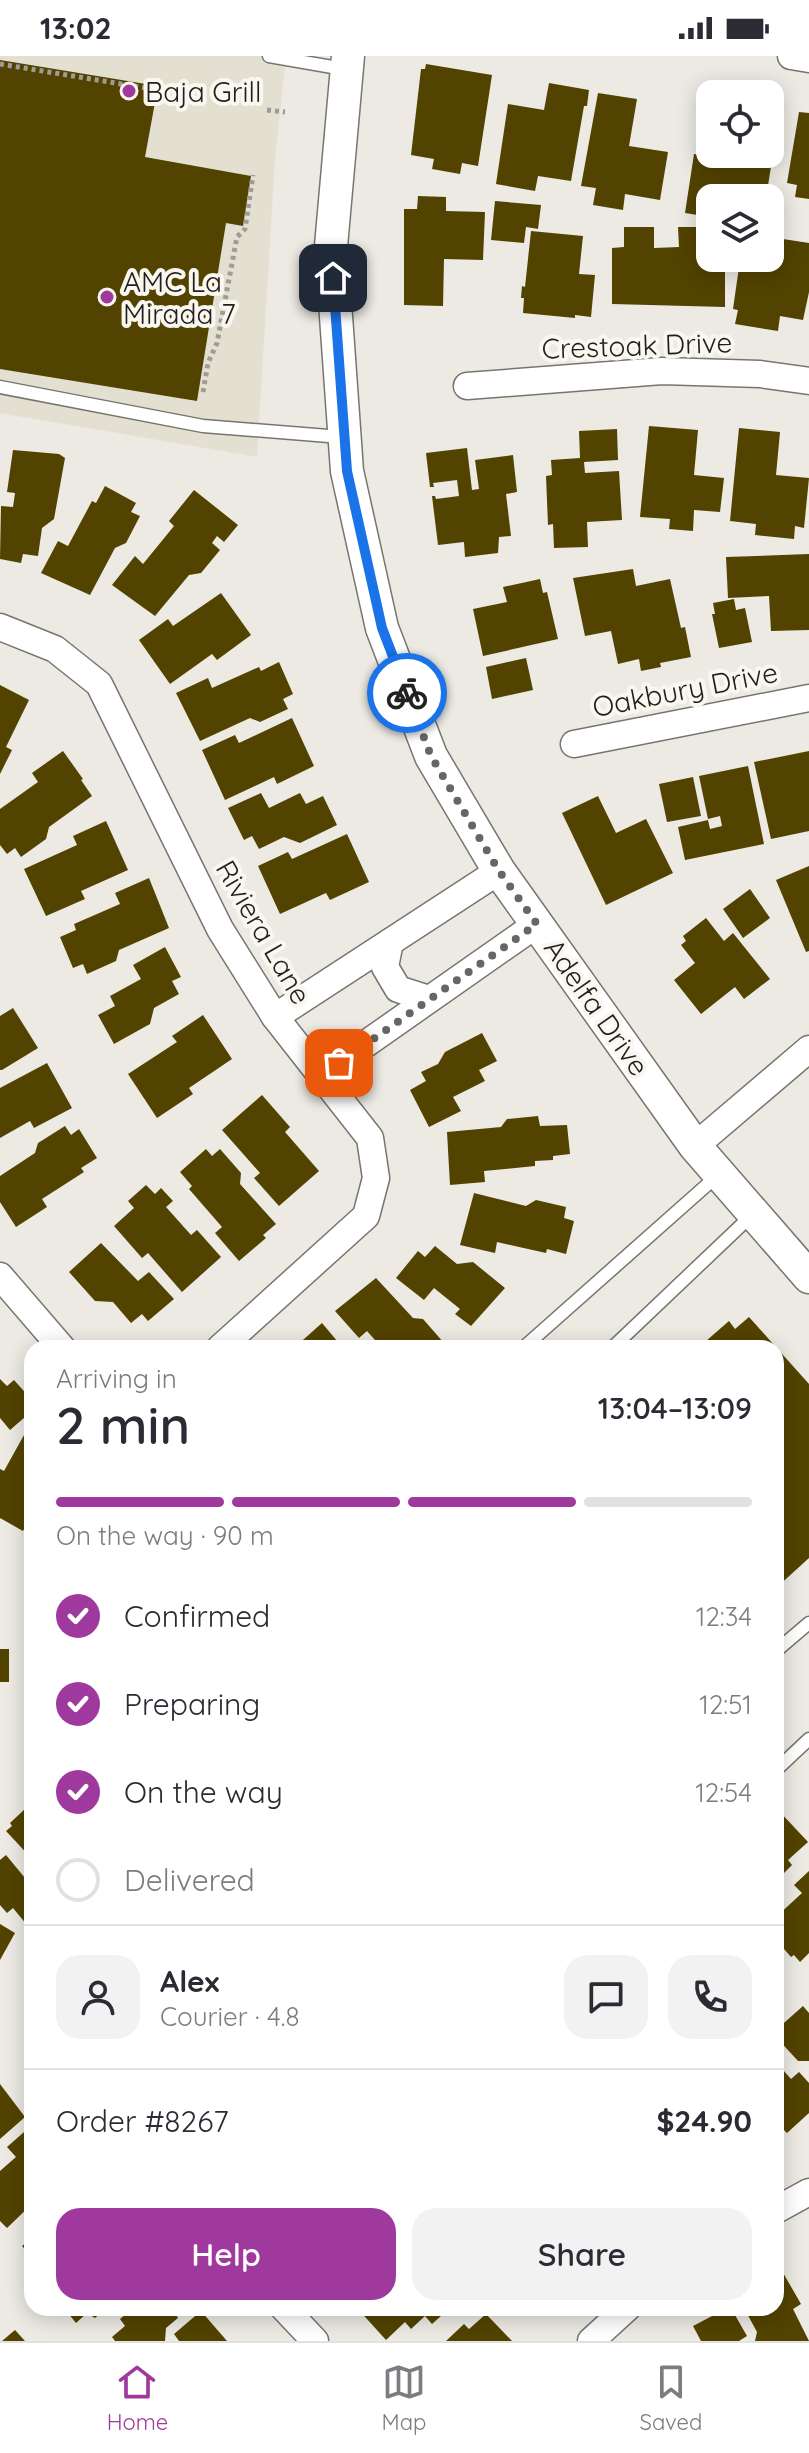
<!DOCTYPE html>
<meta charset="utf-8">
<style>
body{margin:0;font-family:Quicksand,sans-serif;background:#f2f2f3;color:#2b2b33;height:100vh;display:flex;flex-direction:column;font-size:30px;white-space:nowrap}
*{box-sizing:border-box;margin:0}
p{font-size:26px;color:#7c7c81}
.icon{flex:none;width:44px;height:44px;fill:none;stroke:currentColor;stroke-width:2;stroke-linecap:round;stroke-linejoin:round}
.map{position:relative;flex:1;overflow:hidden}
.panel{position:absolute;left:24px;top:1284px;width:760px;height:976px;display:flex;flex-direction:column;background:#fff;border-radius:24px;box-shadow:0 4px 20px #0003}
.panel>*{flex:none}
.controls{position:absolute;left:696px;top:24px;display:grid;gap:16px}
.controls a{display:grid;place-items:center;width:88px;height:88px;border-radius:16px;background:#fff;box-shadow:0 4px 20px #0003;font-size:40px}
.pin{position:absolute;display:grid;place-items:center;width:68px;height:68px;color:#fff;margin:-34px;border-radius:16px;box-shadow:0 4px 12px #0006}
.courier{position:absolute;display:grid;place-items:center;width:80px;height:80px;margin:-40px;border:6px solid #1a73e8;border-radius:50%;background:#fff;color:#222;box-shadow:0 2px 10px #0007}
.headline em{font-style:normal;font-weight:600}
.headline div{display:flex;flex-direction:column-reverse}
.headline{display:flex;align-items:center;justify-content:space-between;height:136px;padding:0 32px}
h1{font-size:52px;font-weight:600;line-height:60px}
.bar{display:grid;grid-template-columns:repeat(4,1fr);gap:12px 8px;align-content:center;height:96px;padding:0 32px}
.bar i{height:10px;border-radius:6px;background:#e1e1e2}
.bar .selected{background:#9f399e}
.bar p{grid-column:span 4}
.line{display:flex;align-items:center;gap:20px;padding:0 32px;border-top:2px solid #e1e1e2}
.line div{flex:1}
.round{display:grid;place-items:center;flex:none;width:84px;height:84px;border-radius:24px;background:#f2f2f3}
ol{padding:0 32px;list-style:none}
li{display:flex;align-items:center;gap:24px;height:88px}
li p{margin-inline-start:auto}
li .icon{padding:8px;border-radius:50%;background:#9f399e;color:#fff;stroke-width:4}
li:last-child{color:#7c7c81}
li i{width:44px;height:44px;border:4px solid #e1e1e2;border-radius:50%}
.action{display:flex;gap:16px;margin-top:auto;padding:16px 32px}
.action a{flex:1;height:92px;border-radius:24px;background:#9f399e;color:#fff;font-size:32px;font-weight:600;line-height:92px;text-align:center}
.action a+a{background:#f2f2f3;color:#2b2b33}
.status{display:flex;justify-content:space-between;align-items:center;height:56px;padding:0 40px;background:#fff;direction:ltr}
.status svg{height:22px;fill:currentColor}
.tab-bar{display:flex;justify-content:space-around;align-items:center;height:112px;border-top:2px solid #e1e1e2;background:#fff;font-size:22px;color:#7c7c81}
.tab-bar a{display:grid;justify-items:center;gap:4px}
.tab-bar .selected{color:#9f399e}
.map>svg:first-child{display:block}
.built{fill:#e4e0d1}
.building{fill:#534300}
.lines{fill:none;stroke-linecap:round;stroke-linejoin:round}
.service-casing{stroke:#76756e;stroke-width:15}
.minor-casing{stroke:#76756e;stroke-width:29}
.tertiary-casing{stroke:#76756e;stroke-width:35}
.path{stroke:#9e9c97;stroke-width:5;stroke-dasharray:4 4;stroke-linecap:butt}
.service{stroke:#fff;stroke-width:12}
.minor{stroke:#fff;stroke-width:26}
.tertiary{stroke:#fff;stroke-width:32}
.done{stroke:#676662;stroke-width:8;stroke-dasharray:0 14.4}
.route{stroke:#1a73e8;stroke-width:10}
.poi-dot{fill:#9f399e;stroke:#faf7f0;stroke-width:3}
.labels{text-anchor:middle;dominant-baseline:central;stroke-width:8;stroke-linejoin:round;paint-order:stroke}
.poi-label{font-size:28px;fill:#201f1d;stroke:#faf7f0;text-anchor:start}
.street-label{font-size:28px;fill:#201f1d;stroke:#faf7f0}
</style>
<div class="status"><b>13:02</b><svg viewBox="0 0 49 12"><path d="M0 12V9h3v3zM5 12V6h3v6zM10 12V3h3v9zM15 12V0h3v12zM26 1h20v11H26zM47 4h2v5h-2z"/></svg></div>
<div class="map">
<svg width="809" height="2285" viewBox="0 0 809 2285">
<rect width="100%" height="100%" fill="#eceae3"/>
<polygon class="built" points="0,0 286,0 275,103 257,401 0,357"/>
<g class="building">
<polygon points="0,4 158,30 145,101 251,120 243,170 226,167 197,345 0,313"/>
<polygon points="426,8 492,19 478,110 462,107 460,118 432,113 434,103 411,99 421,13 425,13"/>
<polygon points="549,27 589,34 587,50 584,50 571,125 538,120 535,135 496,128 508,48 544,54"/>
<polygon points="598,37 637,43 629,90 668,96 660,144 625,138 623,154 593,149 596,132 581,130"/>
<polygon points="799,56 809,57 809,143 795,141 797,129 787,127"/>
<polygon points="770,66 778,67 766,142 710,142 710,161 685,157 694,98 718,101 718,98 770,98"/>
<polygon points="418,140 446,141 446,155 485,156 483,204 444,203 443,250 404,249 404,153 417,153"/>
<polygon points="495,145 541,149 538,173 526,171 524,187 491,184"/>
<polygon points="624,171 654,171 654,192 679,191 678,171 703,171 703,174 710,174 710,202 725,202 725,251 612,248 612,192 624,191"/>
<polygon points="531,175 583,180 579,218 595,219 591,261 575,259 575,262 523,257 524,242 521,242 522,230 525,231"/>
<polygon points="770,181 809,187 809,236 803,264 780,260 778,275 735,268 738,254 733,253 739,211 762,214 764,202 770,202"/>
<polygon points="649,370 698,374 694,419 724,422 720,456 694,454 693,475 669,473 670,463 640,461"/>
<polygon points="739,372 780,376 776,419 809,422 804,472 795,470 794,483 755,479 756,468 730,465"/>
<polygon points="617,373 618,404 584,406 585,417 619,415 622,464 587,466 588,491 554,492 553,468 548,469 546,420 552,419 551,404 580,402 579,375"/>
<polygon points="467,392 472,434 479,433 475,404 513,399 517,436 506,438 511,480 499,481 498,497 465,501 464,486 438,489 432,440 435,440 436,443 459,440 457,424 433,427 434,431 430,431 426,397"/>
<polygon points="13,394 59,398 65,402 54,463 42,472 38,500 23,498 21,507 0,503 1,450 13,451 15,437 7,436"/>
<polygon points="105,430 136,447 131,456 140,460 126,487 115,492 90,539 41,517 58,485 68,490 92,445 96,447"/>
<polygon points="194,434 238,469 224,486 217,480 212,487 220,494 201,517 189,519 155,560 112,529 135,500 143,508 174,470 169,465"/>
<polygon points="809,498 809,574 771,575 769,540 728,542 726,501"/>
<polygon points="633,513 636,530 670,523 681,572 685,571 691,601 660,607 661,611 641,615 639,603 618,608 611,575 585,580 573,522"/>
<polygon points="540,523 543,537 547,536 558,583 483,600 473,553 507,546 503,531"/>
<polygon points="221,537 251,579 217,604 212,598 170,628 139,584 168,563 173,570"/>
<polygon points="734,543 736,554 745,552 752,586 719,592 712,558 715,558 713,547"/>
<polygon points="526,602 533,634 492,643 486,611"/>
<polygon points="279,606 293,638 283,643 288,653 260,666 250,662 200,685 176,637 208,622 212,632 259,611 261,615"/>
<polygon points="0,629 29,644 6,691 12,694 0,718"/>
<polygon points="292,662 314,710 277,728 274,721 225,744 202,694 235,679 239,687"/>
<polygon points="63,695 83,723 81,724 92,740 49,771 46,783 21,801 15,792 7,798 0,789 0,753 38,726 32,717"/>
<polygon points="809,695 809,775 771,783 754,706"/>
<polygon points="748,710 764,788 685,804 678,771 708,764 710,773 722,770 720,760 708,763 699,720"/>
<polygon points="693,721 701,760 667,766 659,728"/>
<polygon points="261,737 269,752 300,737 306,748 323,740 337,769 300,787 284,781 259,793 252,780 244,784 228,752"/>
<polygon points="598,740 616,777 646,763 673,817 606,849 562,757"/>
<polygon points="106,765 128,814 81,835 85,843 46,860 24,813 77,789 73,780"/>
<polygon points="347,778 369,826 330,844 326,837 280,858 258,810 288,796 292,803"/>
<polygon points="809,810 809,895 806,896 776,824"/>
<polygon points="149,822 169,872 119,894 116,905 87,918 83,908 73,912 60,881 76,874 74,868 120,848 115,837"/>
<polygon points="750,833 770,862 743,882 723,853"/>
<polygon points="706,862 724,885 733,877 770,923 744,943 735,931 701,958 674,924 695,907 681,889 686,885 683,880"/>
<polygon points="165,891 181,921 172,925 179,938 154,952 150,968 114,988 98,959 115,950 110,940 141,923 133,909"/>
<polygon points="13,952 38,992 2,1014 0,1014 0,960"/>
<polygon points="203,959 232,1003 189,1032 193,1038 157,1062 128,1018 177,986 172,980"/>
<polygon points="482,977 497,1005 479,1014 485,1025 453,1041 461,1055 429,1071 410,1034 426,1025 421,1016 438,1008 445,996"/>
<polygon points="47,1007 72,1052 34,1072 30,1065 0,1082 0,1032"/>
<polygon points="262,1039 290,1071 285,1076 319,1115 279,1150 254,1122 260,1117 222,1074"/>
<polygon points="538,1060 540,1070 567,1069 570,1098 553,1100 553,1104 535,1105 535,1110 484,1115 485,1126 450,1129 447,1076 501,1071 507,1063"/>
<polygon points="65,1070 71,1079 79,1073 97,1102 81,1112 84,1116 42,1143 47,1151 16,1171 0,1146 0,1120 35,1097 38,1087"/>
<polygon points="206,1093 212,1100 220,1093 241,1117 240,1128 276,1168 263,1179 266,1182 239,1205 215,1177 222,1171 189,1133 192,1130 180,1116"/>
<polygon points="146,1129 155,1138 161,1132 173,1145 166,1151 191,1179 197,1174 221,1201 182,1236 148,1197 142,1202 114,1170 134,1152 128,1145"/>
<polygon points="474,1137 526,1150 536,1144 566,1151 564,1162 574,1165 566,1198 547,1193 546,1197 497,1186 495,1197 460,1189"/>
<polygon points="101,1187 138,1225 149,1216 174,1243 148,1265 142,1258 131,1267 113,1246 95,1245 69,1216"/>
<polygon points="435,1190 457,1208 473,1206 505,1232 471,1270 455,1258 460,1253 434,1232 424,1244 396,1222 418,1195 425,1201"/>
<polygon points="376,1222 413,1262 423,1263 444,1287 439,1292 382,1292 367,1275 359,1282 335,1255"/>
<polygon points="749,1261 809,1328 809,1502 776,1532 776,1292 698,1292 729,1265 735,1273"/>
<polygon points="322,1267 343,1292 294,1292"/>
<polygon points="0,1323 7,1330 14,1324 32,1344 32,1355 10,1374 0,1362"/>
<polygon points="29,1370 32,1371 32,1458 23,1475 0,1462 0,1413 4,1415"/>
<rect x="0" y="1593" width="9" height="33"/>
<polygon points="32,1752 32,1803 6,1775 12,1770 10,1767 25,1753 28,1756"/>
<polygon points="779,1755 808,1786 788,1804 792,1809 778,1823 784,1831 776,1838 776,1758"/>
<polygon points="6,1799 25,1822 32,1815 32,1865 27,1869 13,1852 7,1857 0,1849 0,1804"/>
<polygon points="809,1815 809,1897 800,1906 794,1899 791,1901 778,1886 781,1884 776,1878 776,1861 802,1837 794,1829"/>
<polygon points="0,1868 15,1877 0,1904"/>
<polygon points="803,1950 809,1957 809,2005 798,2005 776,1981 776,1974"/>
<polygon points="776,2006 791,2023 799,2016 809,2027 809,2057 787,2077 776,2066"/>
<polygon points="0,2028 25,2061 0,2083"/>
<polygon points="32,2069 32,2148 7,2172 0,2165 0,2115 16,2101 7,2091"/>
<polygon points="32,2182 32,2201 22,2190"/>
<polygon points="782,2215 801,2248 793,2253 809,2285 755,2285 757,2276 744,2252 776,2252 776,2219"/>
<polygon points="64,2252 107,2252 95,2262 87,2257 76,2267"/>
<polygon points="133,2252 175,2252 173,2254 178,2262 166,2272 165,2285 115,2285 112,2281 125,2270 120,2263"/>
<polygon points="357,2252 450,2252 432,2268 425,2260 411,2273 405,2266 386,2284"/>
<polygon points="719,2252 731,2252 747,2280 739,2285 701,2285 693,2270 714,2259 712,2256"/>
<polygon points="201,2255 227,2285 179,2285 174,2278"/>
<polygon points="486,2258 512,2285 446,2285 464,2268 469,2273"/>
<polygon points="15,2274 25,2285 2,2285"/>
</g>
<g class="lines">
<defs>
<g id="service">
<polyline points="269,0 344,13"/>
<polyline points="0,331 203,370 341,381"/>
<polyline points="523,1292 717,1120"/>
<polyline points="612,1292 752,1159"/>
<polyline points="776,1595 809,1567"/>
<polyline points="776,1714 809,1683"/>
</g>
<g id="minor">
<polyline points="791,0 809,3"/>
<polyline points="467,330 662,315 760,318 809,325"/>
<polyline points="0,571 55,593 99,628 220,873 275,961 370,1082 376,1122 366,1160 220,1292"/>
<polyline points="574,688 809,642"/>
<polyline points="390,886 385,911 398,933 429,943"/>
<polyline points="275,961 499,815"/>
<polyline points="320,1020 537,868"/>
<polyline points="695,1090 809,993"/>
<polyline points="0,1220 62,1292"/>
<polyline points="776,2154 809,2136"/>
<polyline points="284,2252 315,2285"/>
<polyline points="591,2285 627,2252"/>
</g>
<polyline id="tertiary" points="348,0 331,190 347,415 382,572 431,700 499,815 695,1090 809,1221"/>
</defs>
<use href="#service" class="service-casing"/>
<use href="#minor" class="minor-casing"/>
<use href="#tertiary" class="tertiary-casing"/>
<g class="path">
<polyline points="0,8 158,34"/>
<polyline points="267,54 285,56"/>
<polyline points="203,336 208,307 217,287 237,181 245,173 253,119"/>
</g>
<use href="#service" class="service"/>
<use href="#minor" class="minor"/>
<use href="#tertiary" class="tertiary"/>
</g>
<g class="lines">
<polyline class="done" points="339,1007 537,868 499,815 431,700 407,637"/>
<polyline class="route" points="333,222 347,415 382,572 407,637"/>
</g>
<g class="poi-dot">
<circle cx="129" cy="35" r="8"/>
<circle cx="107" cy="241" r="8"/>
</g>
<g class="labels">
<g class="poi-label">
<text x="145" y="35">Baja Grill</text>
<text x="123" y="225">AMC La<tspan x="123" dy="32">Mirada 7</tspan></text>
</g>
<g class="street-label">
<text transform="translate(637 289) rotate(-2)">Crestoak Drive</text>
<text transform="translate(685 633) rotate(-11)">Oakbury Drive</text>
<text transform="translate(264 876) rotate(60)">Riviera Lane</text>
<text transform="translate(597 951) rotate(55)">Adelfa Drive</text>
</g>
</g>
</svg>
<div class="controls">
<a><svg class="icon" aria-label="locate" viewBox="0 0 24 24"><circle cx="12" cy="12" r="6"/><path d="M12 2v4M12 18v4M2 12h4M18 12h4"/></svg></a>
<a><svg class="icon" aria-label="layers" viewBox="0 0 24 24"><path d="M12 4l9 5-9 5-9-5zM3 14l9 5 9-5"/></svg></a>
</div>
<div class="pin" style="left:339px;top:1007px;background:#ea580c"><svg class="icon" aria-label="bag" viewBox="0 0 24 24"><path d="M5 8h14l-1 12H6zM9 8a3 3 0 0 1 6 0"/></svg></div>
<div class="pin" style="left:333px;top:222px;background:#1f2937"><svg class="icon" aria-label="home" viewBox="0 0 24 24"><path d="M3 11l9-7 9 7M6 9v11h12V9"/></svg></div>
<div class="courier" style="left:407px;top:637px"><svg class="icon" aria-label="bike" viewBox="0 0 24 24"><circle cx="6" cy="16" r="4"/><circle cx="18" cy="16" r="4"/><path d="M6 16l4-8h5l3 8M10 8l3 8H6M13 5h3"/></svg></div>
<section class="panel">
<div class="headline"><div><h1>2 min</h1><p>Arriving in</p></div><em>13:04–13:09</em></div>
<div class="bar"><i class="selected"></i><i class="selected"></i><i class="selected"></i><i></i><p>On the way · 90 m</p></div>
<ol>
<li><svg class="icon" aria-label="check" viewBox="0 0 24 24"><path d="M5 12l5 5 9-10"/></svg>Confirmed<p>12:34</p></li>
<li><svg class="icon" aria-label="check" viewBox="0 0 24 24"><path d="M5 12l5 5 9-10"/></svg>Preparing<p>12:51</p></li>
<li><svg class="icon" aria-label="check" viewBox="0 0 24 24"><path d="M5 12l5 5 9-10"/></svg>On the way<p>12:54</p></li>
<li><i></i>Delivered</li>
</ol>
<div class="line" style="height:144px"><a class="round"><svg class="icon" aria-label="person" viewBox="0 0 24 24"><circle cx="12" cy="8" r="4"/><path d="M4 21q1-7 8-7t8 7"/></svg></a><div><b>Alex</b><p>Courier · 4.8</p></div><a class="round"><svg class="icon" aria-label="chat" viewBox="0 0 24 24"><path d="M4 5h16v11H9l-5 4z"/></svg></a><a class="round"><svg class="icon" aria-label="phone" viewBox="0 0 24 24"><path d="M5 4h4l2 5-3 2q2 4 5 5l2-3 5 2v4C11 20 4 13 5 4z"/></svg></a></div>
<div class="line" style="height:104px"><div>Order #8267</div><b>$24.90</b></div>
<div class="action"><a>Help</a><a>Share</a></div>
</section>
</div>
<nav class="tab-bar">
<a class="selected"><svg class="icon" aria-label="home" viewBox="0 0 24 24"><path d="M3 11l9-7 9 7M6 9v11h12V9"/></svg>Home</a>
<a><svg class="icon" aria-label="map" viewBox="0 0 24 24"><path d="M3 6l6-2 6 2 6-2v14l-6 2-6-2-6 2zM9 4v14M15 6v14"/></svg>Map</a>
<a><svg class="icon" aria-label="saved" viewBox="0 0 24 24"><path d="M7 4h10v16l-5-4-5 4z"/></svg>Saved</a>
</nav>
